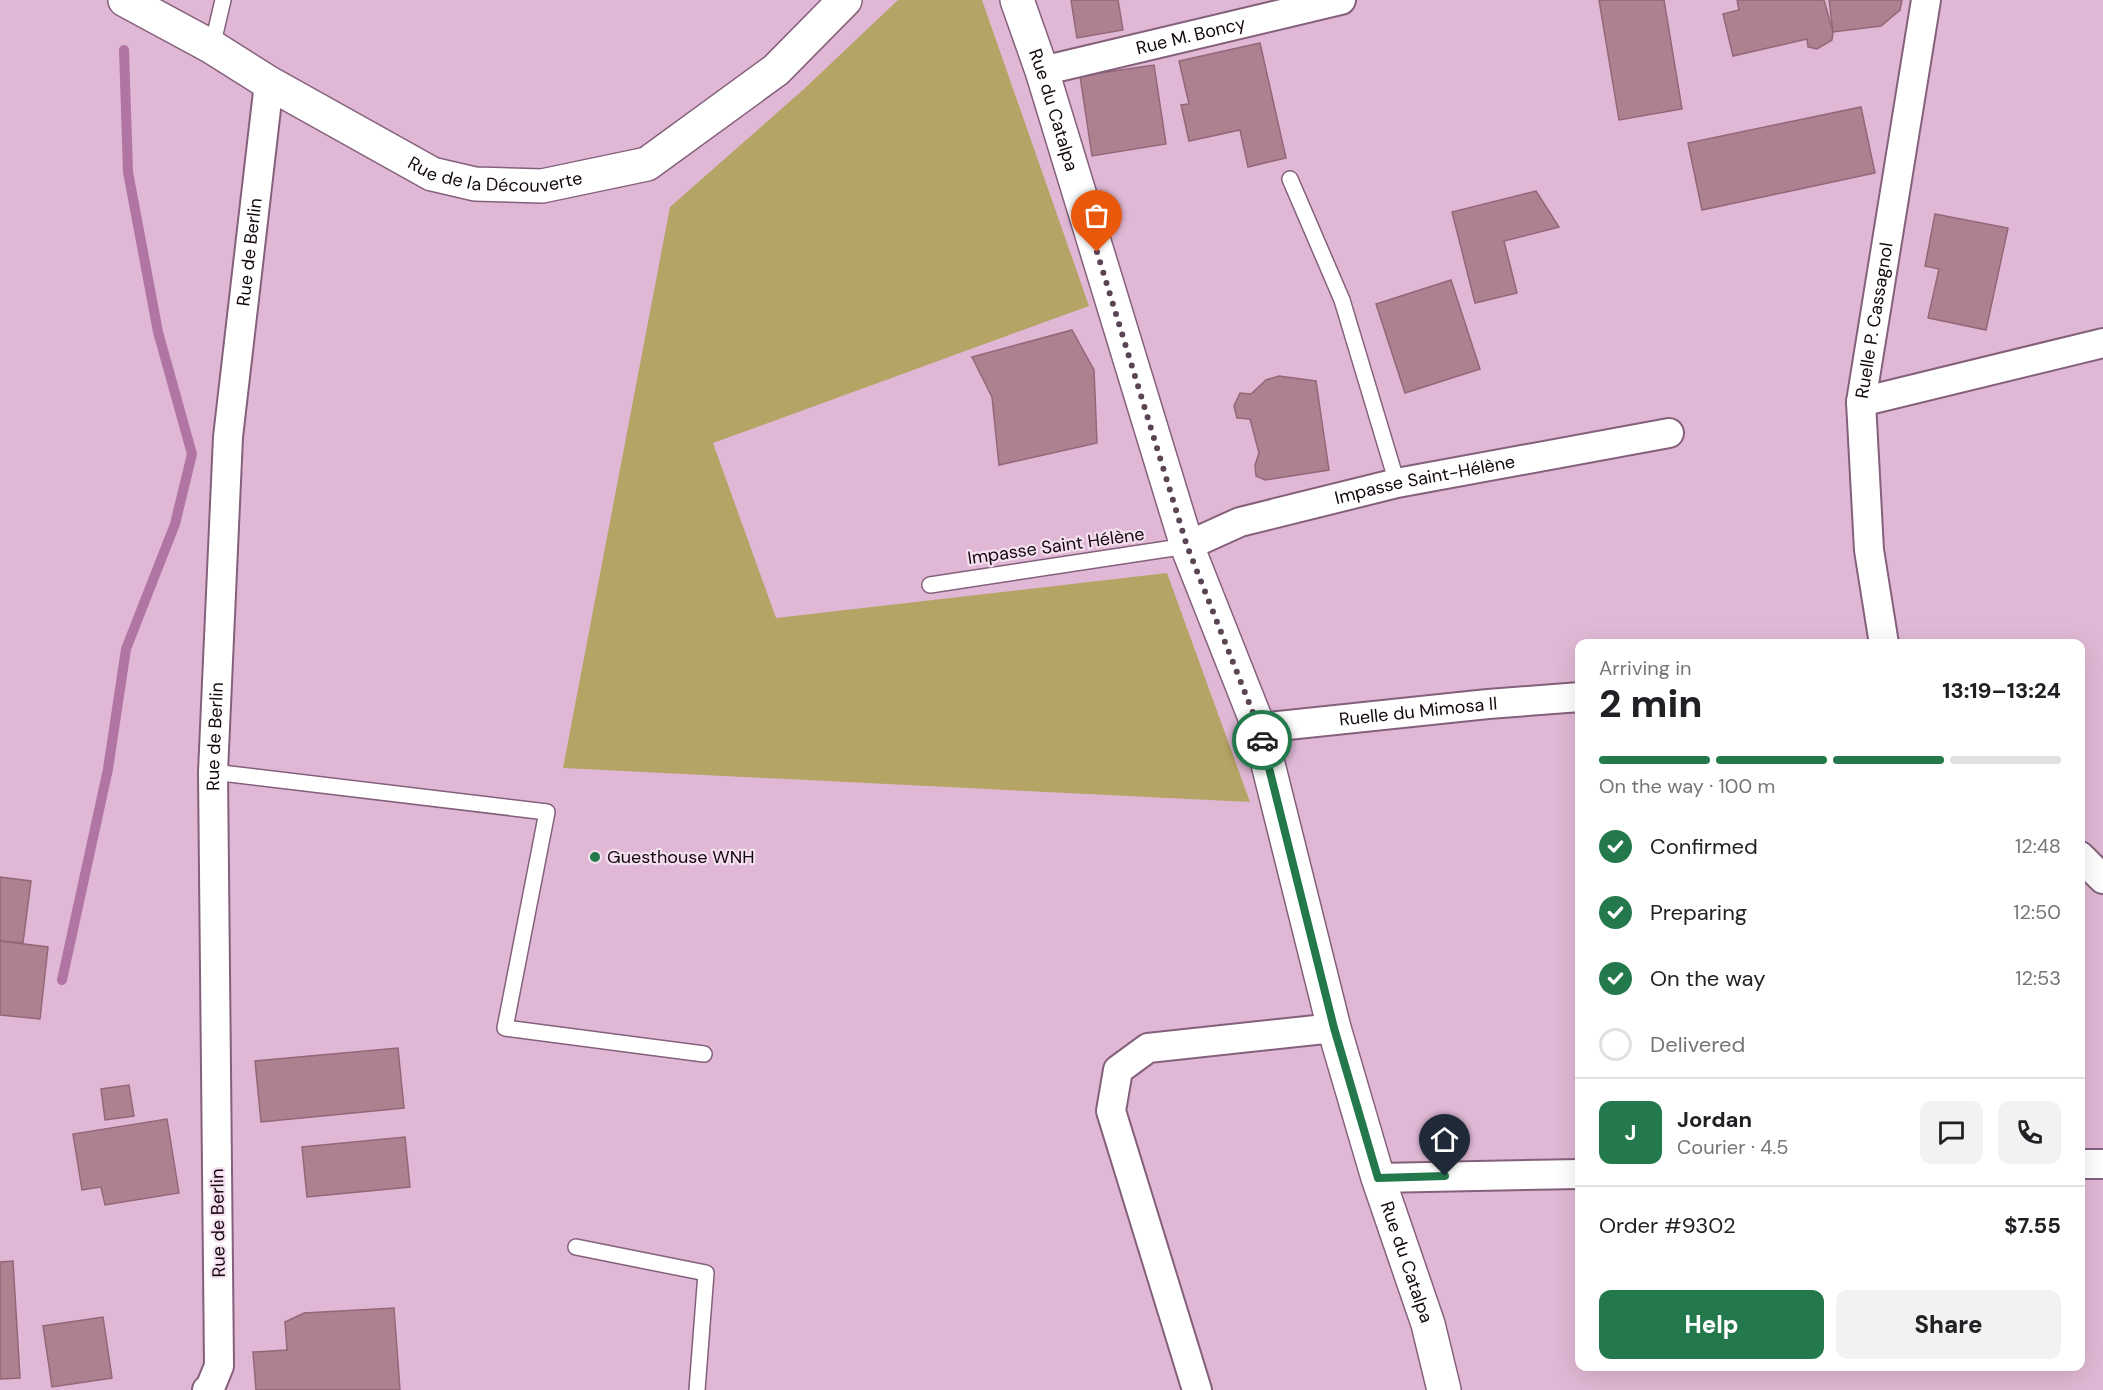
<!DOCTYPE html>
<meta charset="utf-8">
<style>
body{margin:0;font-family:"DM Sans",sans-serif;background:#f2f2f2;color:#202124;height:100vh;display:flex;flex-direction:column;font-size:22px;white-space:nowrap}
*{box-sizing:border-box;margin:0}
p{font-size:20px;color:#757577}
.icon{flex:none;width:33px;height:33px;fill:none;stroke:currentColor;stroke-width:2;stroke-linecap:round;stroke-linejoin:round}
.map{position:relative;flex:1;overflow:hidden}
.side{position:absolute;left:1575px;top:639px;width:510px;height:732px;display:flex;flex-direction:column;background:#fff;border-radius:12px;box-shadow:0 6px 24px #0002}
.side>*{flex:none}
.pin{position:absolute;display:grid;place-items:center;width:51px;height:51px;color:#fff;margin:-62px -26px;border-radius:50% 50% 50% 0;rotate:-45deg;box-shadow:0 0 6px #0007}
.pin .icon{rotate:45deg}
.courier{position:absolute;display:grid;place-items:center;width:60px;height:60px;margin:-30px;border:4px solid #24794c;border-radius:50%;background:#fff;color:#222;box-shadow:0 2px 8px #0007}
.head em{font-style:normal;font-weight:800}
.head div{display:flex;flex-direction:column-reverse}
.head{display:flex;align-items:center;justify-content:space-between;height:102px;padding:0 24px}
h1{font-size:39px;font-weight:800;line-height:45px}
.bar{display:grid;grid-template-columns:repeat(4,1fr);gap:9px 6px;align-content:center;height:72px;padding:0 24px}
.bar i{height:8px;border-radius:4px;background:#e0e0e0}
.bar .current{background:#24794c}
.bar p{grid-column:span 4}
.line{display:flex;align-items:center;gap:15px;padding:0 24px;border-top:2px solid #e0e0e0}
.line div{flex:1}
.round{display:grid;place-items:center;flex:none;width:63px;height:63px;border-radius:12px;background:#f2f2f2}
ol{padding:0 24px;list-style:none}
li{display:flex;align-items:center;gap:18px;height:66px}
li p{margin-inline-start:auto}
li .icon{padding:6px;border-radius:50%;background:#24794c;color:#fff;stroke-width:4}
li:last-child{color:#757577}
li i{width:33px;height:33px;border:3px solid #e0e0e0;border-radius:50%}
.button{display:flex;gap:12px;margin-top:auto;padding:12px 24px}
.button a{flex:1;height:69px;border-radius:12px;background:#24794c;color:#fff;font-size:24px;font-weight:800;line-height:69px;text-align:center}
.button a+a{background:#f2f2f2;color:#202124}
.map>svg:first-child{display:block}
.green{fill:#b4a465}
.lines{fill:none;stroke-linecap:round;stroke-linejoin:round}
.stream{stroke:#b175a3;stroke-width:10}
.building{fill:#ae8191;stroke:#936777;stroke-width:1.5}
.lane-casing{stroke:#84607b;stroke-width:18}
.street-casing{stroke:#84607b;stroke-width:32}
.secondary-casing{stroke:#84607b;stroke-width:36}
.lane{stroke:#fff;stroke-width:15}
.street{stroke:#fff;stroke-width:28}
.secondary{stroke:#fff;stroke-width:33}
.done{stroke:#5b4555;stroke-width:6;stroke-dasharray:0 10.8}
.route{stroke:#24794c;stroke-width:8}
.poi-dot{fill:#24794c;stroke:#f4e0ee;stroke-width:2}
.labels{text-anchor:middle;dominant-baseline:central;stroke-width:4.5;stroke-linejoin:round;paint-order:stroke}
.street-label{font-size:18px;fill:#130710;stroke:#f4e0ee}
.poi-label{font-size:18px;fill:#130710;stroke:#f4e0ee;text-anchor:start}
</style>
<div class="map">
<svg width="2103" height="1390" viewBox="0 0 2103 1390">
<rect width="100%" height="100%" fill="#e0b8d5"/>
<polygon class="green" points="898,0 982,0 1089,306 713,443 776,618 1167,573 1250,802 563,768 670,207 804,89"/>
<g class="lines">
<polyline class="stream" points="62,980 108,769 126,649 175,524 192,454 158,332 128,172 124,50"/>
</g>
<g class="building">
<polygon points="1071,0 1118,0 1123,30 1077,38"/>
<polygon points="1599,0 1664,0 1682,109 1619,120"/>
<polygon points="1737,0 1824,0 1833,32 1832,40 1817,49 1808,47 1807,39 1733,56 1723,14 1739,10"/>
<polygon points="1829,0 1902,0 1900,10 1881,26 1833,32"/>
<polygon points="1260,43 1286,158 1248,167 1240,130 1189,141 1181,105 1189,104 1179,61"/>
<polygon points="1154,65 1166,144 1092,156 1080,76"/>
<polygon points="1861,107 1875,173 1702,210 1688,143"/>
<polygon points="1536,191 1559,227 1504,241 1517,293 1475,303 1452,212"/>
<polygon points="1935,214 2008,228 1986,330 1928,318 1939,269 1925,266"/>
<polygon points="1451,280 1480,369 1405,393 1376,304"/>
<polygon points="1072,330 1094,370 1097,443 999,465 992,397 972,357"/>
<polygon points="1279,376 1316,381 1329,470 1265,480 1256,476 1255,465 1259,453 1250,419 1237,418 1234,406 1240,393 1251,394 1266,380"/>
<polygon points="0,877 31,881 23,943 0,941"/>
<polygon points="0,941 48,947 40,1019 0,1015"/>
<polygon points="398,1048 404,1108 261,1122 255,1061"/>
<polygon points="129,1085 134,1116 105,1120 101,1089"/>
<polygon points="167,1119 179,1193 105,1205 101,1187 82,1190 73,1134"/>
<polygon points="405,1137 410,1187 307,1197 302,1147"/>
<polygon points="13,1261 20,1378 0,1379 0,1262"/>
<polygon points="394,1308 400,1390 256,1390 253,1352 287,1350 285,1322 304,1313"/>
<polygon points="103,1317 112,1378 52,1387 43,1326"/>
</g>
<g class="lines">
<defs>
<g id="lane">
<polyline points="212,47 223,0"/>
<polyline points="1290,179 1342,300 1397,483"/>
<polyline points="930,585 1187,546"/>
<polyline points="213,772 547,812 505,1028 704,1054"/>
<polyline points="576,1247 706,1273 697,1390"/>
</g>
<g id="street">
<path id="s1" d="M1042,71L1341,0"/>
<polyline points="1861,402 2103,343"/>
<path id="s2" d="M1187,546L1240,522L1397,483L1669,433"/>
<path id="s3" d="M1884,644L1869,550L1861,402L1926,0"/>
<path id="s4" d="M1259,728L1488,704L1580,697"/>
<polyline points="2080,856 2103,879"/>
<polyline points="2080,1164 2103,1164"/>
<polyline points="1378,1178 1580,1174"/>
<path id="s5" d="M207,1390L210,1388L219,1366L213,772L228,437L269,83"/>
<polyline points="1197,1390 1111,1111 1118,1070 1148,1048 1334,1028"/>
</g>
<g id="secondary">
<path id="s6" d="M125,0L212,47L269,83L432,174L475,184L542,186L647,164L776,70L845,0"/>
<path id="s7" d="M1017,0L1042,71L1187,546L1259,728L1334,1028L1378,1178L1428,1324L1444,1390"/>
</g>
</defs>
<use href="#lane" class="lane-casing"/>
<use href="#street" class="street-casing"/>
<use href="#secondary" class="secondary-casing"/>
<use href="#lane" class="lane"/>
<use href="#street" class="street"/>
<use href="#secondary" class="secondary"/>
</g>
<g class="lines">
<polyline class="done" points="1097,252 1187,546 1259,728 1262,740"/>
<polyline class="route" points="1262,740 1334,1028 1378,1178 1445,1176"/>
</g>
<circle class="poi-dot" cx="595" cy="857" r="6"/>
<g class="labels">
<g class="street-label">
<text stroke="none"><textPath href="#s1" startOffset="153">Rue M. Boncy</textPath></text>
<text stroke="none"><textPath href="#s7" startOffset="116">Rue du Catalpa</textPath></text>
<text stroke="none"><textPath href="#s6" startOffset="416">Rue de la Découverte</textPath></text>
<text stroke="none"><textPath href="#s5" startOffset="1143">Rue de Berlin</textPath></text>
<text stroke="none"><textPath href="#s3" startOffset="326">Ruelle P. Cassagnol</textPath></text>
<text stroke="none"><textPath href="#s2" startOffset="248">Impasse Saint-Hélène</textPath></text>
<text transform="translate(1056 546) rotate(-8)">Impasse Saint Hélène</text>
<text stroke="none"><textPath href="#s4" startOffset="160">Ruelle du Mimosa II</textPath></text>
<text stroke="none"><textPath href="#s5" startOffset="657">Rue de Berlin</textPath></text>
<text transform="translate(218 1223) rotate(-91)">Rue de Berlin</text>
<text stroke="none"><textPath href="#s7" startOffset="1322">Rue du Catalpa</textPath></text>
</g>
<g class="poi-label">
<text x="607" y="857">Guesthouse WNH</text>
</g>
</g>
</svg>
<div class="pin" style="left:1097px;top:252px;background:#ea580c"><svg class="icon" aria-label="bag" viewBox="0 0 24 24"><path d="M5 8h14l-1 12H6zM9 8a3 3 0 0 1 6 0"/></svg></div>
<div class="pin" style="left:1445px;top:1176px;background:#1f2937"><svg class="icon" aria-label="home" viewBox="0 0 24 24"><path d="M3 11l9-7 9 7M6 9v11h12V9"/></svg></div>
<div class="courier" style="left:1262px;top:740px"><svg class="icon" aria-label="car" viewBox="0 0 24 24"><path d="M5 17H2v-5l4-1 3-4h7l3 4 3 1v5h-3M9 17h6M6 11h13"/><circle cx="7" cy="17" r="2"/><circle cx="17" cy="17" r="2"/></svg></div>
<section class="side">
<div class="head"><div><h1>2 min</h1><p>Arriving in</p></div><em>13:19–13:24</em></div>
<div class="bar"><i class="current"></i><i class="current"></i><i class="current"></i><i></i><p>On the way · 100 m</p></div>
<ol>
<li><svg class="icon" aria-label="check" viewBox="0 0 24 24"><path d="M5 12l5 5 9-10"/></svg>Confirmed<p>12:48</p></li>
<li><svg class="icon" aria-label="check" viewBox="0 0 24 24"><path d="M5 12l5 5 9-10"/></svg>Preparing<p>12:50</p></li>
<li><svg class="icon" aria-label="check" viewBox="0 0 24 24"><path d="M5 12l5 5 9-10"/></svg>On the way<p>12:53</p></li>
<li><i></i>Delivered</li>
</ol>
<div class="line" style="height:108px"><b class="round" style="background:#24794c;color:#fff">J</b><div><b>Jordan</b><p>Courier · 4.5</p></div><a class="round"><svg class="icon" aria-label="chat" viewBox="0 0 24 24"><path d="M4 5h16v11H9l-5 4z"/></svg></a><a class="round"><svg class="icon" aria-label="phone" viewBox="0 0 24 24"><path d="M5 4h4l2 5-3 2q2 4 5 5l2-3 5 2v4C11 20 4 13 5 4z"/></svg></a></div>
<div class="line" style="height:78px"><div>Order #9302</div><b>$7.55</b></div>
<div class="button"><a>Help</a><a>Share</a></div>
</section>
</div>
